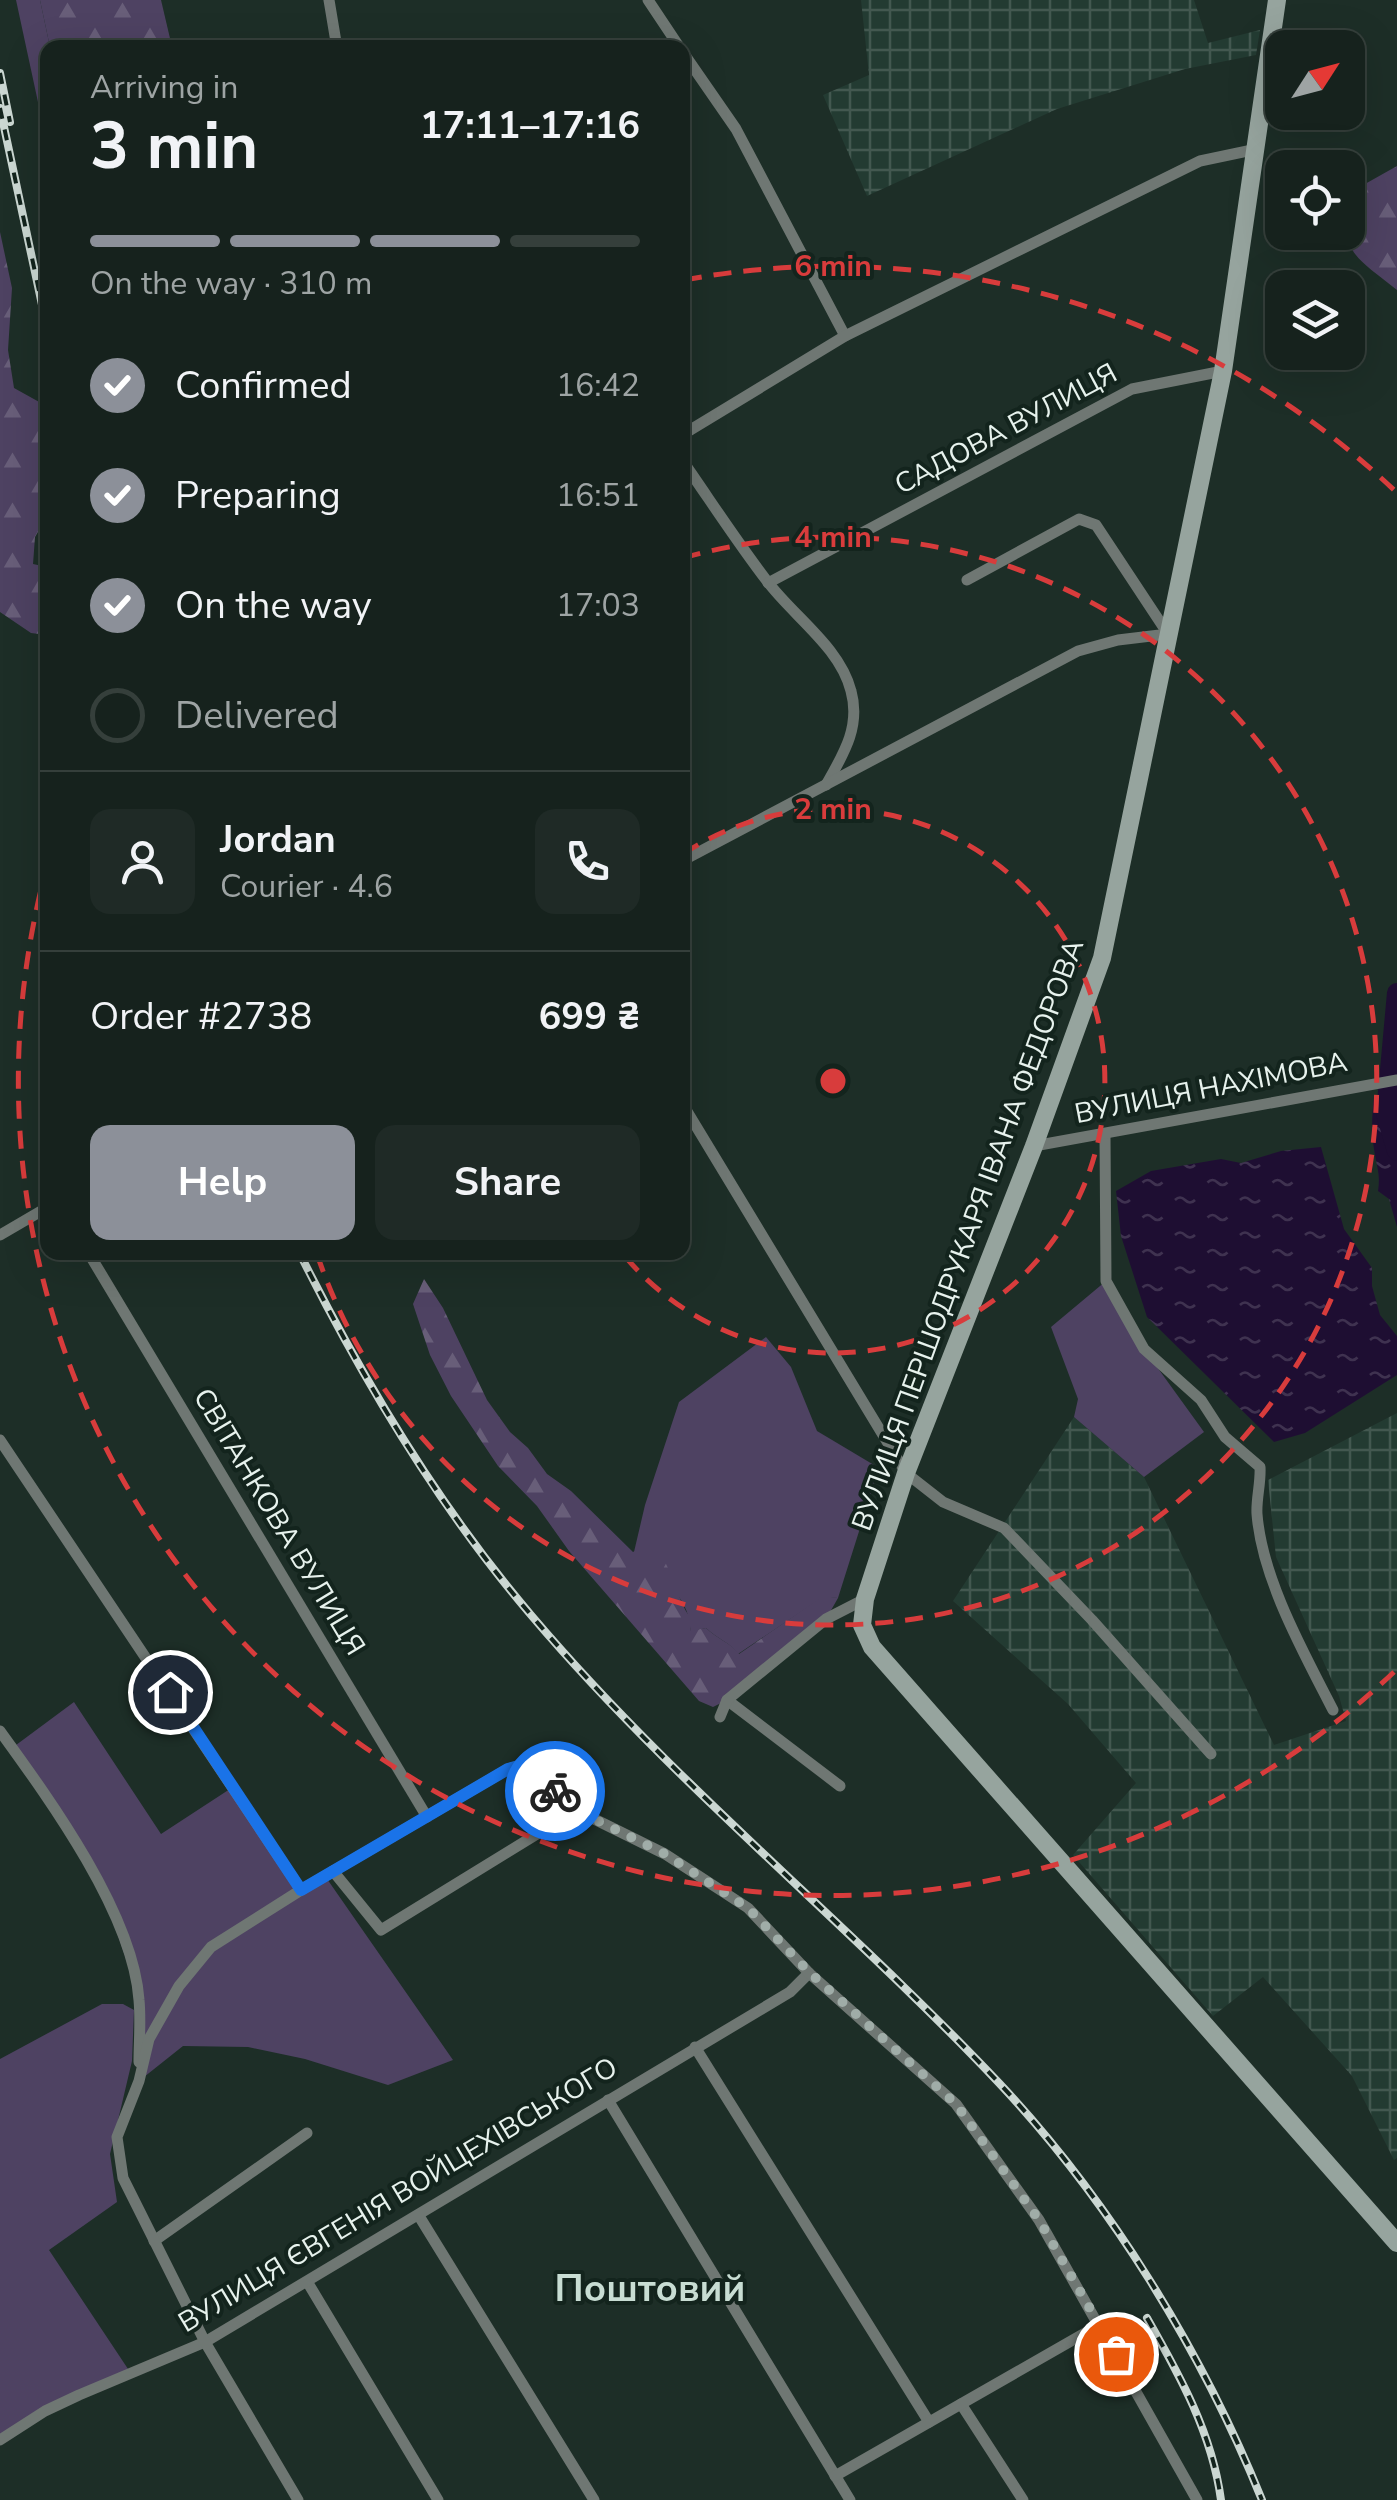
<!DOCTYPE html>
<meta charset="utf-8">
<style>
body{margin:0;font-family:"Nunito Sans",sans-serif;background:#1f2a26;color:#f1f3f6;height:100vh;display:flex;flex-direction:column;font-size:38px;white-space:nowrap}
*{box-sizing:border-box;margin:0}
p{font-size:32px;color:#9ea4a4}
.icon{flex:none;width:55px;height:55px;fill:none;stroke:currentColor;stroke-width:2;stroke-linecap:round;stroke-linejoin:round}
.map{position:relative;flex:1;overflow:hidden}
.drawer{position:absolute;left:40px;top:40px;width:650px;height:1220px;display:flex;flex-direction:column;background:#16221d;border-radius:20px;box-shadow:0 10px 40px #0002,0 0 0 2px #353f3b}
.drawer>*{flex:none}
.needle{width:65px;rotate:54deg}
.buttons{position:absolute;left:1265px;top:30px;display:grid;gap:20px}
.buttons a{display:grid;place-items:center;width:100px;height:100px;border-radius:20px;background:#16221d;box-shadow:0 10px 40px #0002,0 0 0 2px #353f3b;font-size:50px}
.pin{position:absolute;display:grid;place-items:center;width:85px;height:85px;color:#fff;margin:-42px;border:5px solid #fff;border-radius:50%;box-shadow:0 2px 10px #0007}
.courier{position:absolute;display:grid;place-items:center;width:100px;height:100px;margin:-50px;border:8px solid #1a73e8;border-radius:50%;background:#fff;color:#222;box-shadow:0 2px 12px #0007}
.summary em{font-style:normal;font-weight:700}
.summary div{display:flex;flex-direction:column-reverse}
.summary{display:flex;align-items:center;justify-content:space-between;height:170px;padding:0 50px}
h1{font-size:65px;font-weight:700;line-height:75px}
.bar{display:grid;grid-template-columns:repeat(4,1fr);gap:15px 10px;align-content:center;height:120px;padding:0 50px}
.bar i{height:12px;border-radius:8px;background:#353f3b}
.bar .active{background:#8c9099}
.bar p{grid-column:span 4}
.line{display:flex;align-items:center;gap:25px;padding:0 50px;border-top:2px solid #353f3b}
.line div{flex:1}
.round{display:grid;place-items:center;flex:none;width:105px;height:105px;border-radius:20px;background:#1f2a26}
ol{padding:0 50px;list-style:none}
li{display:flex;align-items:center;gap:30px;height:110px}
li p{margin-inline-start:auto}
li .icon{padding:10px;border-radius:50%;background:#8c9099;color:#fff;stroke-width:4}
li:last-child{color:#9ea4a4}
li i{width:55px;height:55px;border:5px solid #353f3b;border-radius:50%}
.cta{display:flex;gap:20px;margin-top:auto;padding:20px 50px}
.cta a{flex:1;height:115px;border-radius:20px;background:#8c9099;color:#fff;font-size:40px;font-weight:700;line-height:115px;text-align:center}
.cta a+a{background:#1f2a26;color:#f1f3f6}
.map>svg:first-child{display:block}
.industrial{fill:url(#industrial-grid)}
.green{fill:#4e4262}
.forest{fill:url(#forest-firs)}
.water{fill:url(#water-ripples)}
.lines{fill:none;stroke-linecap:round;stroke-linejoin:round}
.river{stroke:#1e0e32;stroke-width:20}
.street{stroke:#6f7773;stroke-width:11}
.secondary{stroke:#96a49e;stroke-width:18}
.rail-casing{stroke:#cbd7d2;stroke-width:8}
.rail{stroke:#13241d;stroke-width:4;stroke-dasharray:11;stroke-linecap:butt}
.done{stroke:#a0ada8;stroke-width:10;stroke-dasharray:0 18}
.route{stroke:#1a73e8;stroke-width:12}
.ring{fill:none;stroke:#d83c3c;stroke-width:5;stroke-dasharray:18 12}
.labels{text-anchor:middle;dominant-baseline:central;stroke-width:8;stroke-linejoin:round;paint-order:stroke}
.street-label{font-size:28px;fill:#e7f2ed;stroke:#13241d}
.district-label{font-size:38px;font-weight:bold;fill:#c8ddd3;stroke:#13241d}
.centre{fill:#d83c3c;stroke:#13241d;stroke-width:5}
.ring-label{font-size:30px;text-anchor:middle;font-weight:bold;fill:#d83c3c;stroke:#13241d;stroke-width:8;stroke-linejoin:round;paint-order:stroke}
</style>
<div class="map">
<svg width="1397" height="2500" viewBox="0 0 1397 2500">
<defs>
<pattern id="industrial-grid" width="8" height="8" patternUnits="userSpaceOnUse" patternTransform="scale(2.5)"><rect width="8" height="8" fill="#233b32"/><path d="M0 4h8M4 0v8" fill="none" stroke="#435850"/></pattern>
<pattern id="forest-firs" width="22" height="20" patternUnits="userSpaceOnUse" patternTransform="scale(2.5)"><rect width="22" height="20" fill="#4e4262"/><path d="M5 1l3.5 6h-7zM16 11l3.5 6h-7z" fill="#685e79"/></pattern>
<pattern id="water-ripples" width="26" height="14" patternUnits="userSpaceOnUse" patternTransform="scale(2.5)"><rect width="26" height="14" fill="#1e0e32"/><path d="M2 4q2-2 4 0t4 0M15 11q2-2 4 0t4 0" fill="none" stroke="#3f3250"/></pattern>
</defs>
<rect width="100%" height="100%" fill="#1d2e27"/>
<g class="industrial">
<polygon points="861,0 1194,0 1208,43 1260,30 1256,55 1185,69 1057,109 867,196 823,95 869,75"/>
<polygon points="1397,1413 1397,2158 1394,2160 1352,2076 1263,1977 1213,2016 1073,1855 1136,1783 1068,1704 953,1601 1074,1417 1144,1477 1274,1745 1346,1721 1339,1696 1276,1557 1268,1480"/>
</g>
<g class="green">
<polygon points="16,0 40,0 50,47 48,48 47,144"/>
<polygon points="1106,1281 1144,1349 1204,1432 1144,1477 1074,1417 1078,1399 1051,1327"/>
<path d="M766,1337L791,1367L817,1431L879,1468L838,1598L823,1597L738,1654C731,1643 716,1638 706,1628L690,1632C693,1599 656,1572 634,1552L645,1505L679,1402Z"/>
<polygon points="74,1702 161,1834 233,1787 301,1889 325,1876 453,2060 388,2085 305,2059 248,2047 183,2046 139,2081 139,1997 99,1880 12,1748"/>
<polygon points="102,2004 123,2004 134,2010 132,2061 110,2154 117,2202 49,2250 132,2375 79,2395 0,2440 0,2059"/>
</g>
<g class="forest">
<polygon points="40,0 161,0 172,47 50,47"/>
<path d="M1397,166V290C1352,254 1340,253 1349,193Z"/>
<polygon points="0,232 12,288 8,350 14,388 41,403 47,463 47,506 46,518 35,537 33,564 47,567 47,635 31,633 0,612"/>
<path d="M424,1279L443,1308L487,1400L510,1432L528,1448L547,1474L571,1491L633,1552L641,1548L659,1552C674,1573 676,1598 691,1619L690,1631L706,1628C716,1638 731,1643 739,1654L823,1596L838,1598L826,1619L727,1700L713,1707L699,1701L569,1551L537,1506L498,1466L451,1396L430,1355L413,1304Z"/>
</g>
<g class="water">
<path d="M1396,1092L1397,1095V1227L1389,1199L1378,1191C1381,1174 1376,1165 1374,1149C1371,1131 1372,1115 1374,1097Z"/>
<polygon points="1321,1147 1344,1229 1372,1268 1372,1286 1380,1315 1397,1336 1397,1375 1305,1433 1274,1442 1147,1317 1121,1236 1116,1191 1151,1171 1221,1159 1241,1163 1281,1151"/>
</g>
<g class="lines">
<polyline class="river" points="1397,993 1386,1114 1397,1151"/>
<g class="street">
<polyline points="329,0 337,48"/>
<polyline points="648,0 680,48"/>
<polyline points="682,51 736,129 845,336"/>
<polyline points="682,435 845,336 1200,161 1257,149"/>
<path d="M682,460C710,500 737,542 767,581C793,616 840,647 851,691C861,727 843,755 826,785"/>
<polyline points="768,583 1132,389 1223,371"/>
<polyline points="682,861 1078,651 1118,640 1168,634 1096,525 1079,519 967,580"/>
<polyline points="682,1103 906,1473 943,1502 1004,1528 1092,1620 1211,1754"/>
<path d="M1105,1134L1106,1281L1144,1349L1201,1400L1225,1437L1260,1467C1261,1483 1256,1499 1257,1514C1262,1579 1304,1653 1333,1710"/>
<polyline points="1034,1146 1397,1080"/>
<polyline points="0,1235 48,1207"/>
<polyline points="88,1252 427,1817"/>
<polyline points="0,1440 301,1890"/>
<polyline points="727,1700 840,1786"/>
<polyline points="720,1717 727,1700 826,1619 865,1599"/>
<path d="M0,1731C50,1800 133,1914 139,2000C141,2021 139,2041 139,2062"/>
<polyline points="333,1871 381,1930 576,1810"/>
<polyline points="695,2047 929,2422"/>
<polyline points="608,2100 850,2500"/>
<polyline points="419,2216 594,2500"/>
<polyline points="154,2241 307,2133"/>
<polyline points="308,2283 438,2500"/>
<polyline points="961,2404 1023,2500"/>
<polyline points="0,2440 45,2411 79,2395 205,2342 790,1992 809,1973"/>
<polyline points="835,2476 1099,2325"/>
<polyline points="298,2500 205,2342 123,2178 117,2137 139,2081 149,2039 179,1986 211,1947 301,1890 508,1769 526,1764 576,1810 665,1854 748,1908 809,1973 956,2104 1039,2220 1197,2500"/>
</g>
<polyline class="secondary" points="1277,0 1223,371 1102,958 1034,1146 906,1473 865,1599 862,1625 872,1647 1397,2243"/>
<defs>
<g id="rail">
<polyline points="0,73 10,122"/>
<polyline points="0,108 48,333"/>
<path d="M299,1252C363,1380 438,1506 531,1615C674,1784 848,1923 999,2083C1109,2200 1202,2351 1262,2500"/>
<path d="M1147,2318C1180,2376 1212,2433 1221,2500"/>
</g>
</defs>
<use href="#rail" class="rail-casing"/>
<use href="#rail" class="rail"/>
</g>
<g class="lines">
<polyline class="done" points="555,1791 576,1810 665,1854 748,1908 809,1972 956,2104 1039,2220 1116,2354"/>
<polyline class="route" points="170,1692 301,1890 508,1769 526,1764 555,1791"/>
</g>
<g class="ring">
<path d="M683 854A272 272 0 1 1 623 1254"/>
<path d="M683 558A544 544 0 1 1 317 1254"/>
<path d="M1394 1672A815 815 0 0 1 46 870M684 280A815 815 0 0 1 1394 490"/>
</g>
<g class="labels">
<g class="street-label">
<text transform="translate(1006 429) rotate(-28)">САДОВА ВУЛИЦЯ</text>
<text transform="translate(1211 1088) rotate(-11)">ВУЛИЦЯ НАХІМОВА</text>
<text transform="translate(968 1235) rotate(-70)">ВУЛИЦЯ ПЕРШОДРУКАРЯ ІВАНА ФЕДОРОВА</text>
<text transform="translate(279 1522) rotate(59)">СВІТАНКОВА ВУЛИЦЯ</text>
<text transform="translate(398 2195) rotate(-31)">ВУЛИЦЯ ЄВГЕНІЯ ВОЙЦЕХІВСЬКОГО</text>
</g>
<g class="district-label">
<text x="650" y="2288">Поштовий</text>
</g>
</g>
<circle cx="833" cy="1081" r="15" class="centre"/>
<g class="ring-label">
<text x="833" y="276">6 min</text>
<text x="833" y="547">4 min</text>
<text x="833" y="819">2 min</text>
</g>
</svg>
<div class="buttons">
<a><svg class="needle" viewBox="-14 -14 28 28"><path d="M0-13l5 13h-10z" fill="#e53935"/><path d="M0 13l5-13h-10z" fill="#9ea4a4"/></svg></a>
<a><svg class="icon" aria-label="locate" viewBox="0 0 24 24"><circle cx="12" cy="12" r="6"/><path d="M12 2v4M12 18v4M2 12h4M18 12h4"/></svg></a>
<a><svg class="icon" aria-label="layers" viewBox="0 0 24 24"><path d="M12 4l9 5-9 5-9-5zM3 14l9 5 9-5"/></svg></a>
</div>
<div class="pin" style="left:1116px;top:2354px;background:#ea580c"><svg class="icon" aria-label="bag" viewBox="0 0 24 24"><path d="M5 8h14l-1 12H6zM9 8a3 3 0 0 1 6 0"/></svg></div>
<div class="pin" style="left:170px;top:1692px;background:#1f2937"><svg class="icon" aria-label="home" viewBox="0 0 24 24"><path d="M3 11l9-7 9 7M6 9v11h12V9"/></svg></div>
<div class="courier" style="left:555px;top:1791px"><svg class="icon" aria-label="bike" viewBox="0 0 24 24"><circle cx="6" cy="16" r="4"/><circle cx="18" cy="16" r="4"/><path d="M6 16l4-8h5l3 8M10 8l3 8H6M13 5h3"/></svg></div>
<section class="drawer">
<div class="summary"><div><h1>3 min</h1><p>Arriving in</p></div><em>17:11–17:16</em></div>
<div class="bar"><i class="active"></i><i class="active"></i><i class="active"></i><i></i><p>On the way · 310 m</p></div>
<ol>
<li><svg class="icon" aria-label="check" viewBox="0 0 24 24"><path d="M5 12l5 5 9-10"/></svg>Confirmed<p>16:42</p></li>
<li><svg class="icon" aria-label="check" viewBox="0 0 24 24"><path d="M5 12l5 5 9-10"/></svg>Preparing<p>16:51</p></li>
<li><svg class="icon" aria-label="check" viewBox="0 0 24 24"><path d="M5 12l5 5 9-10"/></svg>On the way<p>17:03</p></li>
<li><i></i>Delivered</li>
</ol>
<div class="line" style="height:180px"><a class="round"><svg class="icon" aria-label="person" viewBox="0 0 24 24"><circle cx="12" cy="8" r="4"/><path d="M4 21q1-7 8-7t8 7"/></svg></a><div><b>Jordan</b><p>Courier · 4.6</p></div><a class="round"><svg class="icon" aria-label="phone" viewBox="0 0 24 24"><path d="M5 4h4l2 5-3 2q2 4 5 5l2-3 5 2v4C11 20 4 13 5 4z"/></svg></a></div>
<div class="line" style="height:130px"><div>Order #2738</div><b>699 ₴</b></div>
<div class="cta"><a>Help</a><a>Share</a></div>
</section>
</div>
